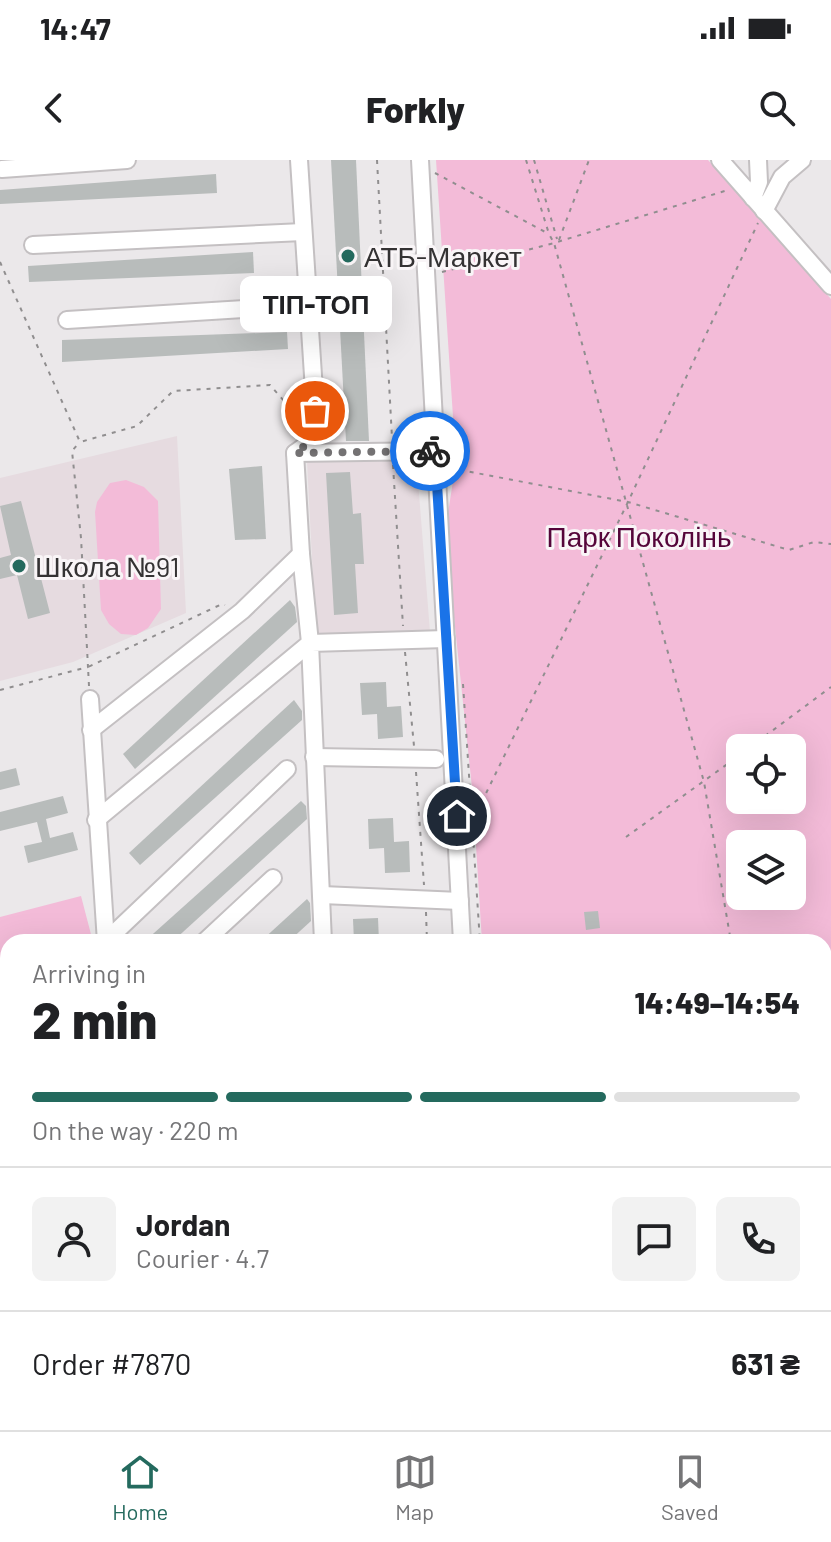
<!DOCTYPE html>
<meta charset="utf-8">
<style>
body{margin:0;font-family:Barlow,sans-serif;background:#f2f2f2;color:#202124;height:100vh;display:flex;flex-direction:column;font-size:30px;white-space:nowrap}
*{box-sizing:border-box;margin:0}
p{font-size:26px;color:#757577}
.icon{flex:none;width:44px;height:44px;fill:none;stroke:currentColor;stroke-width:2;stroke-linecap:round;stroke-linejoin:round}
.map{position:relative;flex:1;overflow:hidden}
.sheet{position:absolute;left:0px;top:774px;width:832px;height:496px;display:flex;flex-direction:column;background:#fff;border-radius:24px 24px 0 0;box-shadow:0 8px 32px #0002}
.sheet>*{flex:none}
.controls{position:absolute;left:726px;top:574px;display:grid;gap:16px}
.controls a{display:grid;place-items:center;width:80px;height:80px;border-radius:12px;background:#fff;box-shadow:0 8px 32px #0002;font-size:40px}
.pin{position:absolute;display:grid;place-items:center;width:68px;height:68px;color:#fff;margin:-34px;border:4px solid #fff;border-radius:50%;box-shadow:0 2px 8px #0007}
.courier{position:absolute;display:grid;place-items:center;width:80px;height:80px;margin:-40px;border:6px solid #1a73e8;border-radius:50%;background:#fff;color:#222;box-shadow:0 2px 10px #0007}
.bubble{position:absolute;height:56px;border-radius:12px;background:#fff;box-shadow:0 8px 32px #0002;font-size:26px;font-weight:800;line-height:56px;text-align:center}
.headline em{font-style:normal;font-weight:800}
.headline div{display:flex;flex-direction:column-reverse}
.headline{display:flex;align-items:center;justify-content:space-between;height:136px;padding:0 32px}
h1{font-size:52px;font-weight:800;line-height:60px}
.bar{display:grid;grid-template-columns:repeat(4,1fr);gap:12px 8px;align-content:center;height:96px;padding:0 32px}
.bar i{height:10px;border-radius:6px;background:#e0e0e0}
.bar .on{background:#246a5e}
.bar p{grid-column:span 4}
.line{display:flex;align-items:center;gap:20px;padding:0 32px;border-top:2px solid #e0e0e0}
.line div{flex:1}
.round{display:grid;place-items:center;flex:none;width:84px;height:84px;border-radius:12px;background:#f2f2f2}
.status{display:flex;justify-content:space-between;align-items:center;height:56px;padding:0 40px;background:#fff;direction:ltr}
.status svg{height:22px;fill:currentColor}
header{display:flex;justify-content:space-between;align-items:center;height:104px;padding:0 32px;background:#fff;font-size:36px;font-weight:800}
.menu{display:flex;justify-content:space-around;align-items:center;height:112px;border-top:2px solid #e0e0e0;background:#fff;font-size:22px;color:#757577}
.menu a{display:grid;justify-items:center;gap:4px}
.menu .on{color:#246a5e}
.map>svg:first-child{display:block}
.built{fill:#e6dbe0}
.green{fill:#f3bbd8;fill-rule:evenodd}
.building{fill:#b8bcbb}
.lines{fill:none;stroke-linecap:round;stroke-linejoin:round}
.minor-casing{stroke:#c4c0c2;stroke-width:20}
.path{stroke:#908e8f;stroke-width:2;stroke-dasharray:4 6;stroke-linecap:butt}
.minor{stroke:#fff;stroke-width:16}
.done{stroke:#747273;stroke-width:8;stroke-dasharray:0 14.4}
.route{stroke:#1a73e8;stroke-width:10}
.poi-dot{fill:#246a5e;stroke:#f9f5f7;stroke-width:3}
.labels{text-anchor:middle;dominant-baseline:central;stroke-width:6;stroke-linejoin:round;paint-order:stroke}
.poi-label{font-size:28px;fill:#343233;stroke:#f9f5f7;text-anchor:start}
.park-label{font-size:28px;fill:#55053a;stroke:#f9f5f7}
</style>
<div class="status"><b>14:47</b><svg viewBox="0 0 49 12"><path d="M0 12V9h3v3zM5 12V6h3v6zM10 12V3h3v9zM15 12V0h3v12zM26 1h20v11H26zM47 4h2v5h-2z"/></svg></div>
<header><svg class="icon" aria-label="back" viewBox="0 0 24 24"><path d="M15 5l-7 7 7 7"/></svg>Forkly<svg class="icon" aria-label="search" viewBox="0 0 24 24"><circle cx="10" cy="10" r="6"/><path d="M15 15l6 6"/></svg></header>
<div class="map">
<svg width="831" height="1270" viewBox="0 0 831 1270">
<rect width="100%" height="100%" fill="#ebe8ea"/>
<g class="built">
<polygon points="177,276 186,453 73,502 0,521 0,318"/>
<polygon points="416,296 430,472 316,476 307,301"/>
<polygon points="1,996 8,1025 8,1120 0,1121"/>
</g>
<g class="green">
<path d="M436,0H708L831,139V1020L824,1022V782H482L473,637L445,372L456,302ZM740,588H792V640H740ZM740,684H792V736H740Z"/>
<polygon points="126,320 144,327 158,341 161,449 148,468 136,475 121,474 109,464 101,450 95,352 97,342 110,323"/>
<polygon points="81,736 93,782 8,782 8,849 0,851 0,757"/>
</g>
<g class="building">
<polygon points="331,0 356,0 369,281 346,281"/>
<polygon points="216,14 217,33 0,44 0,30"/>
<polygon points="253,92 254,113 29,122 28,106"/>
<polygon points="287,172 288,189 62,202 62,180"/>
<polygon points="262,306 266,379 235,380 229,309"/>
<polygon points="350,312 353,354 361,353 364,404 355,404 358,453 334,455 326,313"/>
<polygon points="21,341 50,453 28,459 17,415 0,419 0,398 11,395 0,346"/>
<polygon points="290,440 295,447 297,462 135,609 123,594"/>
<polygon points="386,522 387,547 401,546 403,577 378,579 377,554 362,555 360,523"/>
<polygon points="294,540 302,551 302,560 140,705 129,693"/>
<polygon points="16,608 20,625 0,630 0,612"/>
<polygon points="63,636 68,653 46,659 50,678 73,672 78,690 28,703 24,686 42,682 37,662 0,671 0,652"/>
<polygon points="301,641 306,646 307,659 172,782 144,782"/>
<polygon points="393,658 394,682 409,681 410,712 385,713 384,688 369,689 368,659"/>
<polygon points="307,739 310,743 311,761 288,782 260,782"/>
<polygon points="598,751 600,768 586,770 584,752"/>
<polygon points="378,758 379,782 354,782 353,759"/>
</g>
<g class="lines">
<defs>
<g id="minor">
<polyline points="299,0 317,277 295,293 434,291"/>
<polyline points="420,0 462,782"/>
<polyline points="720,0 831,126"/>
<polyline points="2,9 127,0"/>
<polyline points="753,38 759,22 758,0"/>
<polyline points="764,51 782,17 802,0"/>
<polyline points="33,85 303,72"/>
<polyline points="67,160 309,145"/>
<polyline points="90,539 106,782"/>
<polyline points="91,570 242,451 301,394"/>
<polyline points="314,597 436,599"/>
<polyline points="96,660 310,483 301,394 295,293"/>
<polyline points="322,735 460,741"/>
<polyline points="106,781 287,609"/>
<polyline points="204,782 273,718"/>
<polyline points="323,782 310,483 446,479"/>
<polyline points="0,898 8,896"/>
<polyline points="0,980 8,978"/>
<polyline points="0,1021 8,1059"/>
<polyline points="824,1035 831,1034"/>
<polyline points="0,1116 8,1115"/>
<polyline points="486,1262 491,1268"/>
<polyline points="568,1262 588,1266 590,1270"/>
<polyline points="701,1262 706,1270"/>
<polyline points="361,1270 369,1262"/>
<polyline points="536,1270 543,1262"/>
</g>
</defs>
<use href="#minor" class="minor-casing"/>
<g class="path">
<polyline points="377,0 392,278"/>
<polyline points="526,0 549,74 554,83 704,622 731,782"/>
<polyline points="534,0 557,79"/>
<polyline points="435,13 549,74"/>
<polyline points="559,80 589,0"/>
<polyline points="0,102 80,282 137,266 173,231 270,225 301,260"/>
<polyline points="442,112 554,83 728,30"/>
<polyline points="393,305 403,466"/>
<polyline points="450,308 628,342 789,390 814,382 831,384"/>
<polyline points="405,492 414,586"/>
<polyline points="463,524 480,782"/>
<polyline points="89,526 88,507 222,444 225,445"/>
<polyline points="0,530 88,507 81,378 72,291 79,283"/>
<polyline points="749,588 831,527"/>
<polyline points="416,612 424,725"/>
<polyline points="473,660 628,342 758,63"/>
<polyline points="626,677 740,595"/>
<polyline points="426,752 427,782"/>
<polyline points="824,942 831,940"/>
<polyline points="0,953 8,951"/>
<polyline points="129,1262 136,1270"/>
<polyline points="237,1262 244,1270"/>
<polyline points="648,1262 653,1270"/>
<polyline points="724,1262 729,1270"/>
<polyline points="153,1270 154,1262"/>
<polyline points="232,1270 236,1263"/>
</g>
<use href="#minor" class="minor"/>
</g>
<g class="lines">
<polyline class="done" points="315,251 317,277 295,293 430,291"/>
<polyline class="route" points="430,291 434,291 436,307 457,656"/>
</g>
<g class="poi-dot">
<circle cx="348" cy="96" r="8"/>
<circle cx="19" cy="406" r="8"/>
</g>
<g class="labels">
<g class="poi-label">
<text x="364" y="96">АТБ-Маркет</text>
<text x="35" y="406">Школа №91</text>
</g>
<g class="park-label">
<text x="639" y="376">Парк Поколінь</text>
</g>
</g>
</svg>
<div class="controls">
<a><svg class="icon" aria-label="locate" viewBox="0 0 24 24"><circle cx="12" cy="12" r="6"/><path d="M12 2v4M12 18v4M2 12h4M18 12h4"/></svg></a>
<a><svg class="icon" aria-label="layers" viewBox="0 0 24 24"><path d="M12 4l9 5-9 5-9-5zM3 14l9 5 9-5"/></svg></a>
</div>
<div class="pin" style="left:315px;top:251px;background:#ea580c"><svg class="icon" aria-label="bag" viewBox="0 0 24 24"><path d="M5 8h14l-1 12H6zM9 8a3 3 0 0 1 6 0"/></svg></div>
<div class="pin" style="left:457px;top:656px;background:#1f2937"><svg class="icon" aria-label="home" viewBox="0 0 24 24"><path d="M3 11l9-7 9 7M6 9v11h12V9"/></svg></div>
<div class="courier" style="left:430px;top:291px"><svg class="icon" aria-label="bike" viewBox="0 0 24 24"><circle cx="6" cy="16" r="4"/><circle cx="18" cy="16" r="4"/><path d="M6 16l4-8h5l3 8M10 8l3 8H6M13 5h3"/></svg></div>
<div class="bubble" style="left:240px;top:116px;width:152px">ТІП-ТОП</div>
<section class="sheet">
<div class="headline"><div><h1>2 min</h1><p>Arriving in</p></div><em>14:49–14:54</em></div>
<div class="bar"><i class="on"></i><i class="on"></i><i class="on"></i><i></i><p>On the way · 220 m</p></div>
<div class="line" style="height:144px"><a class="round"><svg class="icon" aria-label="person" viewBox="0 0 24 24"><circle cx="12" cy="8" r="4"/><path d="M4 21q1-7 8-7t8 7"/></svg></a><div><b>Jordan</b><p>Courier · 4.7</p></div><a class="round"><svg class="icon" aria-label="chat" viewBox="0 0 24 24"><path d="M4 5h16v11H9l-5 4z"/></svg></a><a class="round"><svg class="icon" aria-label="phone" viewBox="0 0 24 24"><path d="M5 4h4l2 5-3 2q2 4 5 5l2-3 5 2v4C11 20 4 13 5 4z"/></svg></a></div>
<div class="line" style="height:104px"><div>Order #7870</div><b>631 ₴</b></div>
</section>
</div>
<nav class="menu">
<a class="on"><svg class="icon" aria-label="home" viewBox="0 0 24 24"><path d="M3 11l9-7 9 7M6 9v11h12V9"/></svg>Home</a>
<a><svg class="icon" aria-label="map" viewBox="0 0 24 24"><path d="M3 6l6-2 6 2 6-2v14l-6 2-6-2-6 2zM9 4v14M15 6v14"/></svg>Map</a>
<a><svg class="icon" aria-label="saved" viewBox="0 0 24 24"><path d="M7 4h10v16l-5-4-5 4z"/></svg>Saved</a>
</nav>
